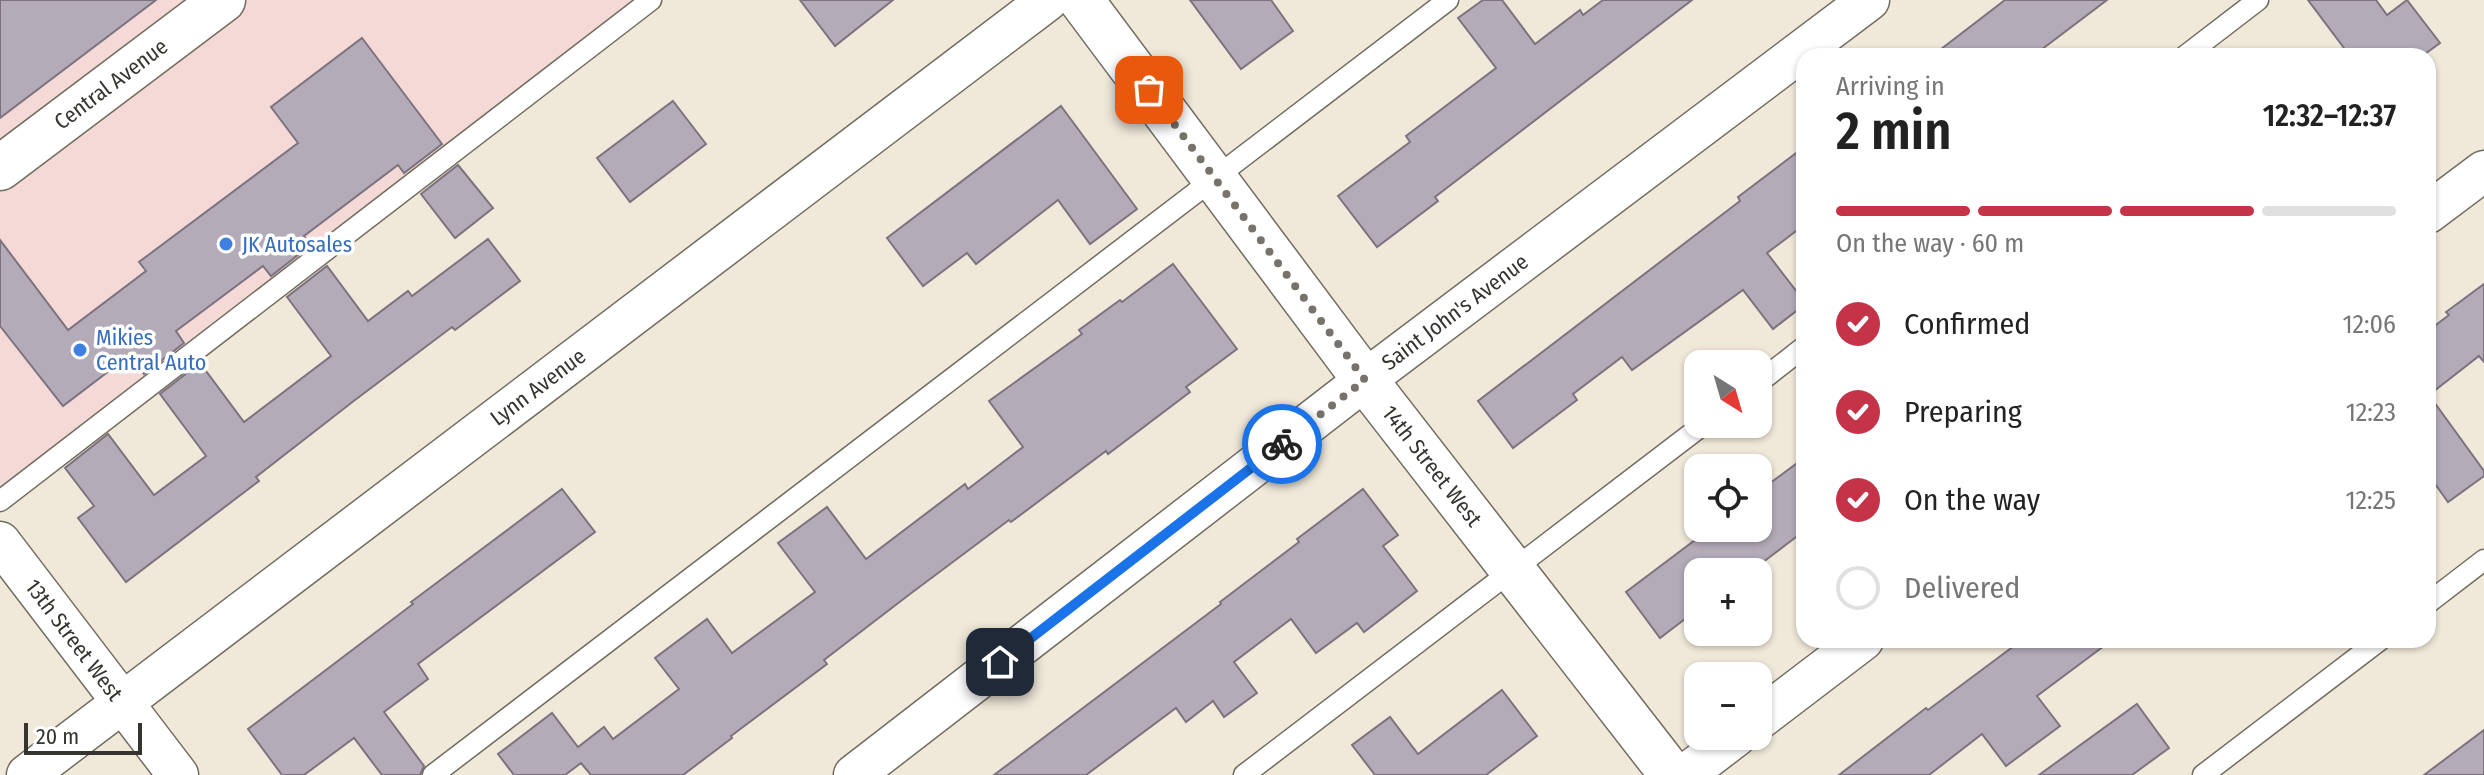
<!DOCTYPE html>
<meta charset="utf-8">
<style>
body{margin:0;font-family:"Fira Sans Condensed",sans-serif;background:#f6f6f6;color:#222;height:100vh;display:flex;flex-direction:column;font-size:30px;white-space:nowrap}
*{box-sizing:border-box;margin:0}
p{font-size:26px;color:#767676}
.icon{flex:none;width:44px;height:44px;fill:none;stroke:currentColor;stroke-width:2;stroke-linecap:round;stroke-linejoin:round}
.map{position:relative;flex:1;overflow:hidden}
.panel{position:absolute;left:1796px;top:48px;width:640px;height:600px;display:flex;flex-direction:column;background:#fff;border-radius:24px;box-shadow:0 2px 6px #0004}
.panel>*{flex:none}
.needle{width:52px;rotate:143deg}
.controls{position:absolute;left:1684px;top:350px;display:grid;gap:16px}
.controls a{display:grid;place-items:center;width:88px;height:88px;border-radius:16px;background:#fff;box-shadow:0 2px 6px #0004;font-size:40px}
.scale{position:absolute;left:24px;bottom:20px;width:118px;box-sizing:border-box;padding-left:8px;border:4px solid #36342e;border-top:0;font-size:22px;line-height:28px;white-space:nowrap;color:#36342e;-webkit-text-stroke:6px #fff;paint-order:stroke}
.pin{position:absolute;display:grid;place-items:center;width:68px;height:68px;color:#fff;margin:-34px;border-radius:16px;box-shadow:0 4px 12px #0006}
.courier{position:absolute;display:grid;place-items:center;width:80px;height:80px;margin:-40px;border:6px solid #1a73e8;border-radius:50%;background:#fff;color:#222;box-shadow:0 2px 10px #0007}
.summary em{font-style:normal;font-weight:600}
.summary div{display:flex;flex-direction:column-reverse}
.summary{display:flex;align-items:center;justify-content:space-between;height:136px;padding:0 40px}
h1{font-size:52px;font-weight:600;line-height:60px}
.bar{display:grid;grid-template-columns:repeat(4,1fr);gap:12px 8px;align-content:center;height:96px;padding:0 40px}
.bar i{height:10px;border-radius:6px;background:#e0e0e0}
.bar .selected{background:#c43347}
.bar p{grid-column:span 4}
ol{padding:0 40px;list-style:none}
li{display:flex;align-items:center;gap:24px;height:88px}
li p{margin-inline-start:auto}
li .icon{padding:8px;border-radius:50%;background:#c43347;color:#fff;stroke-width:4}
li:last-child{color:#767676}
li i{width:44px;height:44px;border:4px solid #e0e0e0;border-radius:50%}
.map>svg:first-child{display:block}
.commercial{fill:#f4d9d6}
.building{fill:#b4abb8;stroke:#7c737f;stroke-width:2}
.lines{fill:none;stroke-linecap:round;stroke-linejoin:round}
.lane-casing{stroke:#716c5f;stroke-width:23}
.street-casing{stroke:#716c5f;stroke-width:43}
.secondary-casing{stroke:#716c5f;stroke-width:47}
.lane{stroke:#fff;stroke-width:20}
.street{stroke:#fff;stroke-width:40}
.secondary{stroke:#fff;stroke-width:44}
.done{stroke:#77736a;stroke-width:8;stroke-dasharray:0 14.4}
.route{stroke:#1a73e8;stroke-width:10}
.shop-dot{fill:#3f7fe0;stroke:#fff;stroke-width:3}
.labels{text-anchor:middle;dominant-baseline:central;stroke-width:7;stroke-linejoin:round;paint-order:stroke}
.street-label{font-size:22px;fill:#36342e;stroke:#fff}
.shop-label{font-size:22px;fill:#366cbe;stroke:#fff;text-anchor:start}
</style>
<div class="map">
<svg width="2484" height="775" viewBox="0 0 2484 775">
<rect width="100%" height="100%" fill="#f0e9da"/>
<polygon class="commercial" points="0,0 654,0 0,501"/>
<g class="building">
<polygon points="0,0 156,0 0,118"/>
<polygon points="800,0 893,0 835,46"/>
<polygon points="1190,0 1271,0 1293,31 1241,69"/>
<polygon points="1483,0 1502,0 1535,44 1580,10 1583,15 1603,0 1692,0 1435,197 1438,201 1377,247 1338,196 1410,142 1406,136 1496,68 1458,18"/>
<polygon points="2005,0 2107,0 2033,56 1932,56"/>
<polygon points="2308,0 2376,0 2387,15 2407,0 2440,43 2422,56 2350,56"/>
<polygon points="362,38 442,144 404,173 398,165 304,236 311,245 271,276 263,266 176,331 184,343 144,374 130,355 63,406 0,326 0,240 68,330 146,271 139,262 298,143 271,107"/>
<polygon points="673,101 706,144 630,202 597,158"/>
<polygon points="1061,106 1137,209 1090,244 1058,200 976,264 967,253 923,286 887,238"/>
<polygon points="1804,147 1804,225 1767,253 1804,301 1804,305 1773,329 1743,290 1632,370 1622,357 1573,394 1577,400 1513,448 1478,401 1740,201 1738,197"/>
<polygon points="458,165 493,208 455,238 421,194"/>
<polygon points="488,239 520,281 455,330 452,327 355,400 256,477 259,481 126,582 78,518 94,506 65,468 108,434 154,495 206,456 160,394 200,363 244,422 331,356 287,297 327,266 368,321 408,291 412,296"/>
<polygon points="1173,264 1237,349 1186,387 1190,392 1108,454 1106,451 1011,522 1009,520 910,594 824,660 827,664 731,736 732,738 683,775 591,775 581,763 565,775 514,775 498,754 552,713 578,747 604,727 613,739 679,689 655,658 707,619 732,653 815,592 778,543 827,507 866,559 965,484 968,489 1023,447 989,401 1082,334 1079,330 1120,300 1122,302"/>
<polygon points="2484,284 2484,362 2479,356 2429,395 2484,471 2484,476 2448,502 2428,474 2428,331 2449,315 2446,312"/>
<polygon points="1804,458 1804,531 1750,572 1698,572 1698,609 1660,638 1626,592 1711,528 1758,528 1758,492"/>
<polygon points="562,489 595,532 418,664 428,679 384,712 424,766 420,775 382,775 354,738 304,775 282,775 248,729 413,604 411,602"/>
<polygon points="1363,489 1398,535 1383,546 1417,591 1364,632 1357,623 1316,653 1291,619 1234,662 1257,693 1224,717 1213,701 1186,722 1176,708 1086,775 994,775 1221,604 1220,602 1299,542 1297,539"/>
<polygon points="2022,640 2112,640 2037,696 2060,726 2006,766 1982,734 1929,775 1839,775 1926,708 1928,710"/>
<polygon points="1502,690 1537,736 1486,775 1375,775 1352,745 1390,717 1418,754"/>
<polygon points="2137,704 2169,748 2132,775 2039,775"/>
<polygon points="2484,730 2484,775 2424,775"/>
</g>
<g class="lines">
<defs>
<g id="lane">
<polyline points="2185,56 2258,0"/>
<polyline points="1758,383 1804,347"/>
<polyline points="0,501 651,0"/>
<polyline points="2428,603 2484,560"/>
<polyline points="433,775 1448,0"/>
<polyline points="1244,775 1704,424"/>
<polyline points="2203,775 2380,640"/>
</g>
<g id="street">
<polyline points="2428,213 2484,171"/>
<polyline points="0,542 178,775"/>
<polyline points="1758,720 1863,640"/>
<polyline points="27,775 1048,0"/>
<polyline points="854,775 1365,380 1869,0"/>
<polyline points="1685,775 1736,736"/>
</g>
<g id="secondary">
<polyline points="1081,0 1365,380 1672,775"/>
<polyline points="0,168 223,0"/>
</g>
</defs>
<use href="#lane" class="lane-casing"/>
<use href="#street" class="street-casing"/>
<use href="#secondary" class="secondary-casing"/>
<use href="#lane" class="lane"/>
<use href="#street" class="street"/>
<use href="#secondary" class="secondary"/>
</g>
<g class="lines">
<polyline class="done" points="1149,90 1365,380 1282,444"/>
<polyline class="route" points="1000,662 1282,444"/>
</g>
<g class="shop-dot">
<circle cx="226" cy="244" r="8"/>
<circle cx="80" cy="350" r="8"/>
</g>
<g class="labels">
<g class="street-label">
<text transform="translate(111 84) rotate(-37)">Central Avenue</text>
<text transform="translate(1455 312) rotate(-37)">Saint John's Avenue</text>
<text transform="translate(538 387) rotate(-37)">Lynn Avenue</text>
<text transform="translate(1432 466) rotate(52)">14th Street West</text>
<text transform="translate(74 640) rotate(53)">13th Street West</text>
</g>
<g class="shop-label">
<text x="242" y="244">JK Autosales</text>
<text x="96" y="337">Mikies<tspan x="96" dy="25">Central Auto</tspan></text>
</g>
</g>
</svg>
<div class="controls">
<a><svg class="needle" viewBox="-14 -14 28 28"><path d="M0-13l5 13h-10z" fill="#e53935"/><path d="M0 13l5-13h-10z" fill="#767676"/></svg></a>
<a><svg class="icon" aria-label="locate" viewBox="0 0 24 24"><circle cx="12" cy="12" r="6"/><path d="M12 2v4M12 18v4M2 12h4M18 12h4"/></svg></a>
<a>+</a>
<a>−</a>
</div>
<div class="scale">20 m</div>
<div class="pin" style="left:1149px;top:90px;background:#ea580c"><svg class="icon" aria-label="bag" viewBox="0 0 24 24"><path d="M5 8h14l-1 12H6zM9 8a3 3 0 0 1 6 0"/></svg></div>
<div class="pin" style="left:1000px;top:662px;background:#1f2937"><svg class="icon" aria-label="home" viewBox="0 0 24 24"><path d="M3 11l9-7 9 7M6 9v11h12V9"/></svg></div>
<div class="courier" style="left:1282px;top:444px"><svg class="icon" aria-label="bike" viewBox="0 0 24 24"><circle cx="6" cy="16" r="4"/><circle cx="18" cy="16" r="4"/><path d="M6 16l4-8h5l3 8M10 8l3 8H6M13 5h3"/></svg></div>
<section class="panel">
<div class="summary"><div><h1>2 min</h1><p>Arriving in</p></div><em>12:32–12:37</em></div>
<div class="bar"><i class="selected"></i><i class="selected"></i><i class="selected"></i><i></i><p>On the way · 60 m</p></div>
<ol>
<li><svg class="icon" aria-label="check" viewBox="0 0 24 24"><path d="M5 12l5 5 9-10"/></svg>Confirmed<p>12:06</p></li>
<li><svg class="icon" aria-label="check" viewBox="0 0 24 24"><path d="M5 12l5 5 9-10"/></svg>Preparing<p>12:23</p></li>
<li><svg class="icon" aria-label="check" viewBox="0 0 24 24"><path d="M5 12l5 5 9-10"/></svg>On the way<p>12:25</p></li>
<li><i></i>Delivered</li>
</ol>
</section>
</div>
